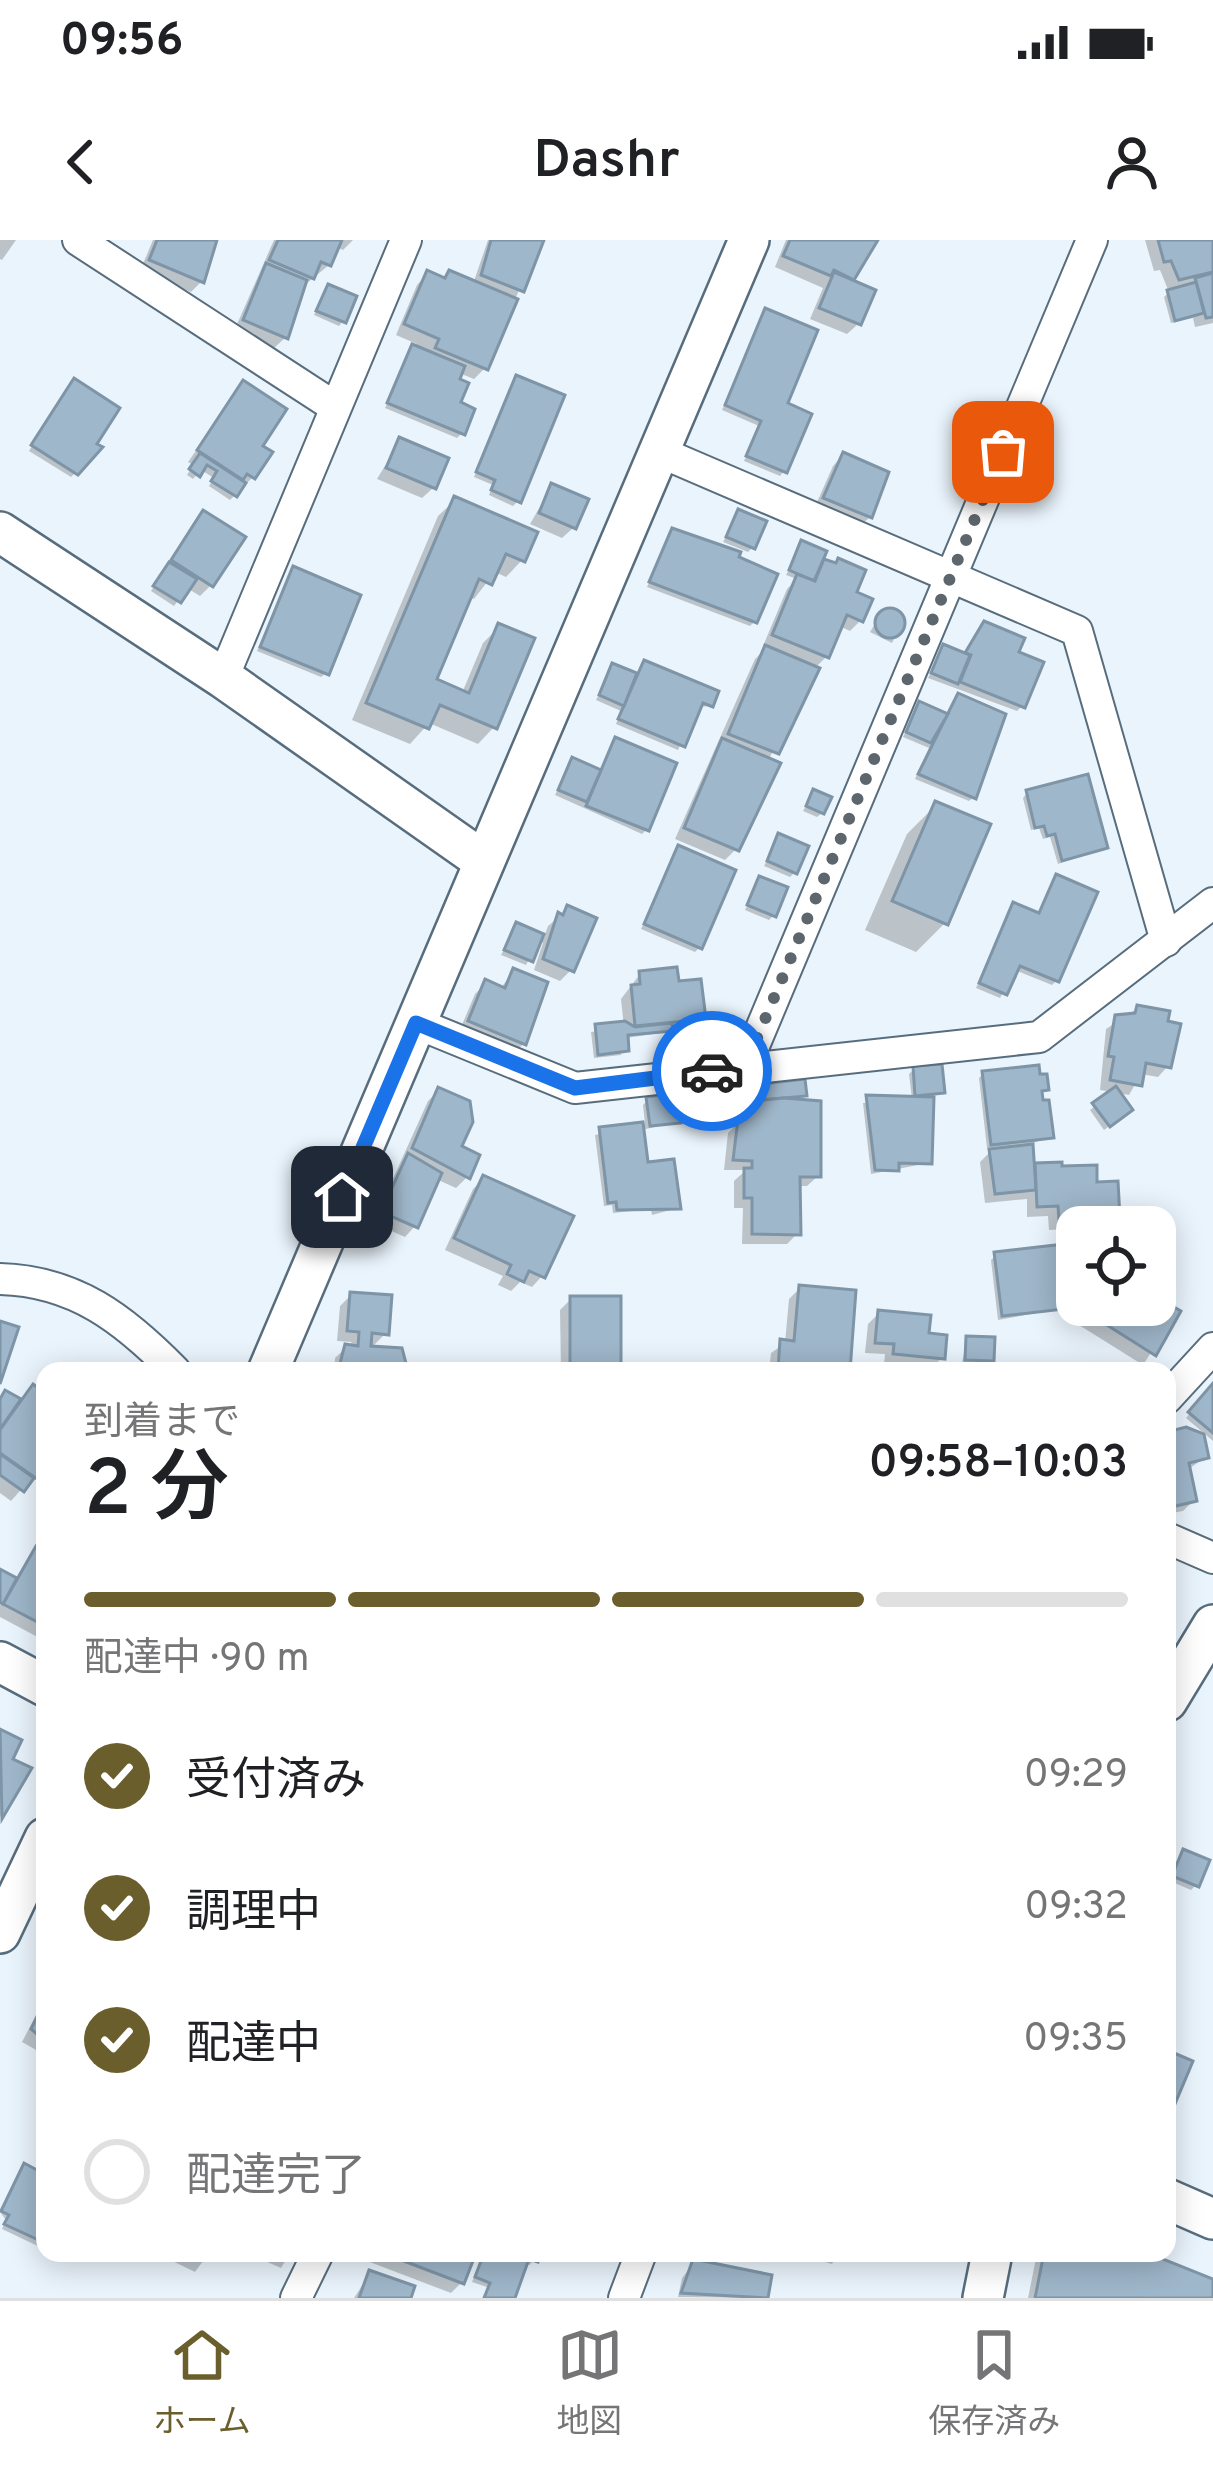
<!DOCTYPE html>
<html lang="ja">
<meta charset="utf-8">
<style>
body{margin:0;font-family:Overpass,"Noto Sans JP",sans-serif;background:#f2f2f2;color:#202124;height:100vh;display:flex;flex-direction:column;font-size:45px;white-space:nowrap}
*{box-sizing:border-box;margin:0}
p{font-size:39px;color:#757577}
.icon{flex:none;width:66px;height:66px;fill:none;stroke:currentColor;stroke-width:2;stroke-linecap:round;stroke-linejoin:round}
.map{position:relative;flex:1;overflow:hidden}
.details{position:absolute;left:36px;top:1122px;width:1140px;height:900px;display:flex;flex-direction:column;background:#fff;border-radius:24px;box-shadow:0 6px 30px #0003}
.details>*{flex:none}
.buttons{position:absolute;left:1056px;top:966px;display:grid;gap:24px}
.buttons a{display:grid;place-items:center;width:120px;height:120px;border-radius:24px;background:#fff;box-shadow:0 6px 30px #0003;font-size:60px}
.pin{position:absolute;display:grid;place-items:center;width:102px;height:102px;color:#fff;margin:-51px;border-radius:24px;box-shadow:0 6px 18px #0006}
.courier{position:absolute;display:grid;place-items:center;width:120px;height:120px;margin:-60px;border:9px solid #1a73e8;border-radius:50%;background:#fff;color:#222;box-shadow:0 3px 15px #0007}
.summary em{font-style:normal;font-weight:600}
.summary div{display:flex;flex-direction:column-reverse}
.summary{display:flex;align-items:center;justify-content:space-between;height:204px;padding:0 48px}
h1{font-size:78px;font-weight:600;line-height:90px}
.bar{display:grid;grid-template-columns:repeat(4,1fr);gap:18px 12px;align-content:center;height:144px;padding:0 48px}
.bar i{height:15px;border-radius:9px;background:#e0e0e0}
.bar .active{background:#6a5f2c}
.bar p{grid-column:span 4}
ol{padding:0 48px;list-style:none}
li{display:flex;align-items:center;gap:36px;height:132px}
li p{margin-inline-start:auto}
li .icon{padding:12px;border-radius:50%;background:#6a5f2c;color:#fff;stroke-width:4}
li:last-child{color:#757577}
li i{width:66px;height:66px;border:6px solid #e0e0e0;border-radius:50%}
.status{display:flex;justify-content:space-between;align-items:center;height:84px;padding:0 60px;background:#fff;direction:ltr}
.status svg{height:33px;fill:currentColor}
header{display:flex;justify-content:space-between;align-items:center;height:156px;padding:0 48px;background:#fff;font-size:54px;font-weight:600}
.tabs{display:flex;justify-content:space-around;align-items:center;height:168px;border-top:3px solid #e0e0e0;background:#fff;font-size:33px;color:#757577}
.tabs a{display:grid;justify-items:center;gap:6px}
.tabs .active{color:#6a5f2c}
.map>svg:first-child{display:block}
.shadow{fill:#0003}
.building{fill:#9fb7ca;stroke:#7e95a7;stroke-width:3}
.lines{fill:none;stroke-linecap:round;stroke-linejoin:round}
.minor-casing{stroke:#576d7e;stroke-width:34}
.tertiary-casing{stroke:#576d7e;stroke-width:44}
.minor{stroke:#fff;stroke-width:30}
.tertiary{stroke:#fff;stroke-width:39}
.done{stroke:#5c666c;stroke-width:12;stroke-dasharray:0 21.6}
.route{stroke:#1a73e8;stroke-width:15}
</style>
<div class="status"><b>09:56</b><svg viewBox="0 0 49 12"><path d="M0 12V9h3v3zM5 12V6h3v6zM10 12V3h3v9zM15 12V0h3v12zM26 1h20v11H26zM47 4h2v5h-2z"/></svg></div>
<header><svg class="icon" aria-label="back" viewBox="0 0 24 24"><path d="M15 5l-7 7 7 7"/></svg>Dashr<svg class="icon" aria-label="person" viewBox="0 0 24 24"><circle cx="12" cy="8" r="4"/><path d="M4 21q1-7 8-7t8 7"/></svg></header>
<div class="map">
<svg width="1213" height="2058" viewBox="0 0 1213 2058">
<rect width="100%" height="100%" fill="#eaf4fc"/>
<g class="shadow">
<polygon points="0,0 16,0 2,20 0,19"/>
<polygon points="153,0 214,0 202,41 191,52 140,31"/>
<polygon points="274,0 353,0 343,10 336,7 329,25 301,48 285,98 274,108 234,91"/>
<polygon points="488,0 541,0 485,128 474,139 459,133 462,193 457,198 385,168 417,104 396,95 417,45 427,34 473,44"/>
<polygon points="786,0 872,0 850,42 858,84 847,94 810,79 823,48 775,27"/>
<polygon points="1145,0 1212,0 1213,83 1195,87 1193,78 1171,83 1164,57 1169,52 1160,30 1154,31"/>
<polygon points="328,47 343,81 339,86 314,75"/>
<polygon points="766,72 784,165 784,231 780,236 744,221 759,186 722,170"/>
<polygon points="513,143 518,261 513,266 489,255 493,245 474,237"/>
<polygon points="243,144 259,207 253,237 230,260 209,246 214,238 201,230 193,239 187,235 193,225 188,222"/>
<polygon points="70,146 99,208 71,237 29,211"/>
<polygon points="400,201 433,248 422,258 377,239"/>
<polygon points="843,215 870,277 859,287 814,269 833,226"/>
<polygon points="552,246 573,288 562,298 530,284"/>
<polygon points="455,260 522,320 506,337 495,332 474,359 468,357 433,441 462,453 483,403 499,387 494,487 478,504 429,483 410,504 352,480 438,276"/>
<polygon points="739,272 753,307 748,312 723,302"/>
<polygon points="204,274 211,345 200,356 187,348 174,366 151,351"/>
<polygon points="672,292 754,382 750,386 647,347"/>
<polygon points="802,304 815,332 825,322 853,353 861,380 850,391 839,386 826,417 814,429 768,521 736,609 725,620 675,599 755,419 767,407 763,406 787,349 797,339 786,335"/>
<polygon points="294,330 326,433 321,437 257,411"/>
<polygon points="882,372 904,379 892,403 870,392"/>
<polygon points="980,390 1015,413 1022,466 1017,471 928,438 944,408 964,416"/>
<polygon points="644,423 710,466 698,467 678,510 616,484 621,471 596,460 613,427 636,436"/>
<polygon points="958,456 974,557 969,561 915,539 929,508 903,497 919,465 947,477"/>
<polygon points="615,500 646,590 642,594 555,555 572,521 599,533"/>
<polygon points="814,553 822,573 817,577 803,571"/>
<polygon points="1027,553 1105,607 1058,624 1050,597 1043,599 1039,588 1031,590 1023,558"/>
<polygon points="936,565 945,683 916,712 865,690 907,594"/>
<polygon points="779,597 795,632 790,637 764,626"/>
<polygon points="679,608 700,707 695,712 641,689"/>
<polygon points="1057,637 1057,740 1052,745 1015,730 1000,758 976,748 1009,670 1013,665 1038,676"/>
<polygon points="760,639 774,675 769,680 745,670"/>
<polygon points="568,669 571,730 560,741 534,730 543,703 538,701 526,725 501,715 517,686 544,697 548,686"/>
<polygon points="514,731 524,803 513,814 459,792 475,754 486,743 500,749"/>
<polygon points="640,734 677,744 703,778 692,789 625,798 621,815 594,818 591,792 624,787 621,759"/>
<polygon points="1138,768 1168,826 1158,837 1141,834 1129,855 1118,853 1125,874 1104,890 1090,870 1113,852 1100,850 1106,789"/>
<polygon points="914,829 942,851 931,857 929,923 871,934 863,863 912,859 909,834"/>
<polygon points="983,834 1046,849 1040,855 1051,897 1030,904 1032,926 1094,928 1095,945 1117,977 1107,987 1049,990 1048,976 1027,977 1027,959 985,963 980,922 995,907 987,908 979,838"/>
<polygon points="802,843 800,864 818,936 807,946 797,946 798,993 787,1004 742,1004 743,968 734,968 734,941 746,930 724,930 728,893 740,881 712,885 708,863 719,852"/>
<polygon points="439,850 467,937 456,948 436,939 415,986 405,997 373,983 428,861"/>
<polygon points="648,860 678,882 641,890 646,925 678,968 652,975 651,969 613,973 612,965 604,966 595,895 645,884 643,865"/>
<polygon points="484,938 542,1036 532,1047 520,1042 511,1051 498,1045 503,1036 445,1010 473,949"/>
<polygon points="996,1015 1070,1067 998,1080 991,1020"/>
<polygon points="800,1048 846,1131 769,1131 771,1113 785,1103 789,1059"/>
<polygon points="351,1055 386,1093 370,1109 400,1111 405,1131 334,1131 335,1118 352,1102 337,1101 340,1066"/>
<polygon points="571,1059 618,1131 561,1131 560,1070"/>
<polygon points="1155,1060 1177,1072 1143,1125 1079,1085 1096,1065 1155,1065"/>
<polygon points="879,1073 926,1096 942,1118 931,1128 884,1124 885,1114 865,1113 868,1084"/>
<polygon points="967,1099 991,1120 986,1125 962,1123"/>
<polygon points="1213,1146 1213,1201 1186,1178"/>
<polygon points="33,1148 45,1156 45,1233 39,1229 11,1261 0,1253 0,1159 6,1154 20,1162"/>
<polygon points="1167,1199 1206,1217 1187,1230 1194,1260 1183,1271 1167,1274"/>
<polygon points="36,1310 45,1314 45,1401 0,1377 0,1332 15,1340"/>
<polygon points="0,1493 18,1501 9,1521 28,1529 0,1577"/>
<polygon points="1184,1612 1196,1645 1191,1650 1170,1641"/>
<polygon points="45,1758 45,1815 22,1802"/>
<polygon points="45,1916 45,2005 42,2008 2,1989 6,1980 0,1972 20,1931 24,1927 36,1932"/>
<polygon points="156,2013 209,2013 195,2032"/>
<polygon points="261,2013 290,2013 281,2028 258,2018"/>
<polygon points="365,2013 473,2013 462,2042 451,2053 362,2019"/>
<polygon points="483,2013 538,2013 530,2025 524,2023 508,2058 485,2058 487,2047 472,2042"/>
<polygon points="793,2013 838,2013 832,2024"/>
<polygon points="1037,2013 1140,2013 1213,2042 1213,2058 1028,2058"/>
<polygon points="694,2023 769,2037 765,2058 678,2057 682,2038"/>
<polygon points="370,2033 407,2058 354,2058"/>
</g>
<g class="building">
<polygon points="157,0 217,0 204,43 149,20"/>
<polygon points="278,0 342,0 331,26 321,22 314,39 269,20"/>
<polygon points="491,0 544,0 524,52 481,35"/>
<polygon points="790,0 878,0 854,40 834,30 831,36 783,16"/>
<polygon points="1158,0 1213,0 1213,32 1179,40 1171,21 1164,22"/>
<polygon points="266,23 307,40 288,99 243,80"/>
<polygon points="427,30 445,38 449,30 518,59 488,130 435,108 439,99 404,84"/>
<polygon points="834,32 876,50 861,85 819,68"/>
<polygon points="1213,33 1213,77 1206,78 1195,38"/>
<polygon points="1196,42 1204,73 1175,81 1167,50"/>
<polygon points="328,44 357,56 346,83 316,71"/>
<polygon points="765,68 818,90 788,163 812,174 787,233 746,216 761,181 725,165"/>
<polygon points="412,104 465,126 460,139 469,143 461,162 475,169 465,195 387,163"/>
<polygon points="516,135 565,155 521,263 491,250 495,240 476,232"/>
<polygon points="74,138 120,168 97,204 103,207 78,235 31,205"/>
<polygon points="243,140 287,169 263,206 273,212 255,239 247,234 243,240 197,210"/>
<polygon points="399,197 449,218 436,249 386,228"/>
<polygon points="843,212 889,232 872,278 823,258"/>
<polygon points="200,213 246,243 237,257 211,241 217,231 207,225 200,237 189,229"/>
<polygon points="551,243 589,259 576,289 539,273"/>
<polygon points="454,256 538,292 525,322 506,314 492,345 479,339 437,439 469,453 498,383 535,398 497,489 440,465 429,489 366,463"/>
<polygon points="738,269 767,281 755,309 726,297"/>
<polygon points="203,270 246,297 213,347 171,320"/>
<polygon points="672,288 741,312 739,317 778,334 757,383 649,342"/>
<polygon points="801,300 827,311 814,341 789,330"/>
<polygon points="838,318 866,330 857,352 873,359 863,382 847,375 829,418 772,395 797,334 815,341 824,319 836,323"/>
<polygon points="169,322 197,339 181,363 153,346"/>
<polygon points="293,326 361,355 329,435 260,407"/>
<circle cx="890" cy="383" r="15"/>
<polygon points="984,381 1025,398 1019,412 1044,422 1025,468 960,442 971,415 965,413"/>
<polygon points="943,404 970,415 958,444 931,433"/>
<polygon points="765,405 820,428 779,514 728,494"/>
<polygon points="644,420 719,451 713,467 703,463 685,507 618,479"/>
<polygon points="612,423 637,433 624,466 599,455"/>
<polygon points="958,453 1006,474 976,559 918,534"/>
<polygon points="919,461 948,474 931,503 906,492"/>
<polygon points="615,497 677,523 649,591 586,566"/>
<polygon points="722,498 781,523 739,611 684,588"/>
<polygon points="572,517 601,530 587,562 558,550"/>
<polygon points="1088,534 1108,608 1062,621 1055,594 1047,596 1044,586 1035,588 1026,550"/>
<polygon points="813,549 832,557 824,574 806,566"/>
<polygon points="935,561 991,584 948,685 892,661"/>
<polygon points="778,593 809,606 797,634 767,621"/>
<polygon points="678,605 736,630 702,709 644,684"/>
<polygon points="1056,634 1098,652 1059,742 1020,726 1007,755 979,743 1013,662 1039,673"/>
<polygon points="759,636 788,647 776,677 747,665"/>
<polygon points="567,665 597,678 574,732 543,719 558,672 563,675"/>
<polygon points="516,682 544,694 533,722 504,710"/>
<polygon points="677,727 679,741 701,739 706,779 635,786 631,745 640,744 639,731"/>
<polygon points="513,728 548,742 526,805 468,781 485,739 505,748"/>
<polygon points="1137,765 1170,771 1168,781 1181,784 1171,828 1146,823 1142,846 1110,840 1114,817 1108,816 1115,775 1135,773"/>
<polygon points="625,781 635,787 672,783 673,791 628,795 629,811 598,815 595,784"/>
<polygon points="942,824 945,853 915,856 913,826"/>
<polygon points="1039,825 1040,834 1047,834 1049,850 1042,851 1043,860 1049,860 1054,898 991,905 982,831"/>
<polygon points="805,839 807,856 746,861 746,872 723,875 720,868 717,849"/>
<polygon points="1116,846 1133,870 1110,887 1092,863"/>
<polygon points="438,847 470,861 473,882 462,906 480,915 470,939 412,908"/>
<polygon points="678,853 681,883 650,886 646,857"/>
<polygon points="866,855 934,857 932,924 899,923 899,931 875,930"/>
<polygon points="784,858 821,861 821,937 800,937 801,995 752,994 752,958 744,958 744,928 752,928 752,921 733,920 738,879 746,879 746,862"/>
<polygon points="643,882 648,922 674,919 681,969 617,970 616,962 608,963 599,887"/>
<polygon points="1033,904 1036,950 995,954 989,909"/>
<polygon points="408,913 442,933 418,988 381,972"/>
<polygon points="1062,922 1062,926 1097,925 1097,942 1118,941 1120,978 1059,981 1058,966 1037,967 1035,923"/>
<polygon points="483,935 574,976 545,1038 529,1031 524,1042 507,1034 511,1025 454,998"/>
<polygon points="1065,1004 1073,1068 1002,1076 994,1012"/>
<polygon points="799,1045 856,1050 850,1131 778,1131 780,1099 794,1101"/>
<polygon points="350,1052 392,1055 389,1095 372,1093 371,1106 402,1108 408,1131 338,1131 345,1104 358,1106 359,1092 347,1091"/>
<rect x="570" y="1056" width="51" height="75"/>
<polygon points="1155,1056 1181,1071 1156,1116 1088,1073 1094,1065 1155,1065"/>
<polygon points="878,1070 931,1075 929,1093 947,1095 945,1119 893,1114 894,1104 875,1103"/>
<polygon points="0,1081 19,1087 0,1144"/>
<polygon points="966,1096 995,1097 994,1121 965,1120"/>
<polygon points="1213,1143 1213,1193 1188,1172"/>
<polygon points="33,1144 45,1153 45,1228 37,1239 0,1213 0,1190"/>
<polygon points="5,1150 21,1159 0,1189 0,1159"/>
<polygon points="1186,1187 1204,1194 1209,1218 1189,1223 1197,1261 1167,1268 1167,1192"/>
<polygon points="0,1214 34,1238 24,1252 0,1235"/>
<polygon points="36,1306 45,1311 45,1386 3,1364"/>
<polygon points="0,1329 17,1338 3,1364 0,1362"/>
<polygon points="0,1489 22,1500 13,1519 32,1528 2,1579"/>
<polygon points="1183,1609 1210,1620 1199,1647 1172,1636"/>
<polygon points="45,1760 45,1801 31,1789"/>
<polygon points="1167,1810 1193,1821 1172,1871 1167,1869"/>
<polygon points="45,1914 45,2003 4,1984 9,1975 1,1971 24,1923 37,1930"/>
<polygon points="383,2013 476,2013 464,2044"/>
<polygon points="484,2013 541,2013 538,2022 529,2019 515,2058 484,2058 490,2043 475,2037"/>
<polygon points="1044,2013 1148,2013 1213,2039 1213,2058 1035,2058"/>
<polygon points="693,2019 772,2035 768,2058 681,2053"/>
<polygon points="369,2030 415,2046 411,2058 359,2058"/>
</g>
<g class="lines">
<defs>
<g id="minor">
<polyline points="78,0 335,167"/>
<polyline points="660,212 1077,391 1166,701"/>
<polyline points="223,438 406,0"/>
<polyline points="416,783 575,848 1039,797 1213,663"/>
<polyline points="745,827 1092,0"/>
<path d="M0,1039C75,1041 124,1079 175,1131"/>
<polyline points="1167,1158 1213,1108"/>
<polyline points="1167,1298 1213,1318"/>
<polyline points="296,2058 318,2013"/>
<polyline points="624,2058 641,2013"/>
</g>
<g id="tertiary">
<polyline points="0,292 223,438 482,620"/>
<polyline points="268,1131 749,0"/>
<polyline points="0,1422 45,1446"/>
<polyline points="1167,1461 1213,1385"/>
<polyline points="0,1693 45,1598"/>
<polyline points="1167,1959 1213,1979"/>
<polyline points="983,2058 992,2013"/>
</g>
</defs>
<use href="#minor" class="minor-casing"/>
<use href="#tertiary" class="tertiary-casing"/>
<use href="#minor" class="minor"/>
<use href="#tertiary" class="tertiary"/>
</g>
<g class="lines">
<polyline class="done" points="712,831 745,827 1003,212"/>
<polyline class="route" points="342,957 416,783 575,848 712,831"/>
</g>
</svg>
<div class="buttons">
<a><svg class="icon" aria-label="locate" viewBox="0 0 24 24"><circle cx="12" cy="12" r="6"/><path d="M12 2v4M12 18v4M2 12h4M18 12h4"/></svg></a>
</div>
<div class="pin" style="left:1003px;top:212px;background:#ea580c"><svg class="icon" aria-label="bag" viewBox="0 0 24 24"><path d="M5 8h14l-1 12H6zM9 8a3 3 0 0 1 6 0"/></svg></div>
<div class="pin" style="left:342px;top:957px;background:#1f2937"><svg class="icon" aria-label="home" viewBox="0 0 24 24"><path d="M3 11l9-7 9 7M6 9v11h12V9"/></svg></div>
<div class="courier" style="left:712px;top:831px"><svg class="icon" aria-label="car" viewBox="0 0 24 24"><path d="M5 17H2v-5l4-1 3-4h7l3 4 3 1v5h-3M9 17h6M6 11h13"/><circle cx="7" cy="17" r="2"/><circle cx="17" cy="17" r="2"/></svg></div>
<section class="details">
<div class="summary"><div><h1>2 分</h1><p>到着まで</p></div><em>09:58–10:03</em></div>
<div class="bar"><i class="active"></i><i class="active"></i><i class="active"></i><i></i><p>配達中 · 90 m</p></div>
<ol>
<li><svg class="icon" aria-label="check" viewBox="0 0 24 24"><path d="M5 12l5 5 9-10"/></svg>受付済み<p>09:29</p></li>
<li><svg class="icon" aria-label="check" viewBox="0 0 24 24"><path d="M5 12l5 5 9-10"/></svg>調理中<p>09:32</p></li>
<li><svg class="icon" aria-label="check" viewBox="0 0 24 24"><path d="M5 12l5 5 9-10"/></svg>配達中<p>09:35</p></li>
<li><i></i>配達完了</li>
</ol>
</section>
</div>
<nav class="tabs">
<a class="active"><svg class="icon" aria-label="home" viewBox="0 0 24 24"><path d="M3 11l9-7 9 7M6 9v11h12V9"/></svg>ホーム</a>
<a><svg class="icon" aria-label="map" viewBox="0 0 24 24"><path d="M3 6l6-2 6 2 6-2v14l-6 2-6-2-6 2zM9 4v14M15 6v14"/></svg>地図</a>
<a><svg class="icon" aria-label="saved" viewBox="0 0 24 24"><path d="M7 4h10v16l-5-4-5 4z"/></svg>保存済み</a>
</nav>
